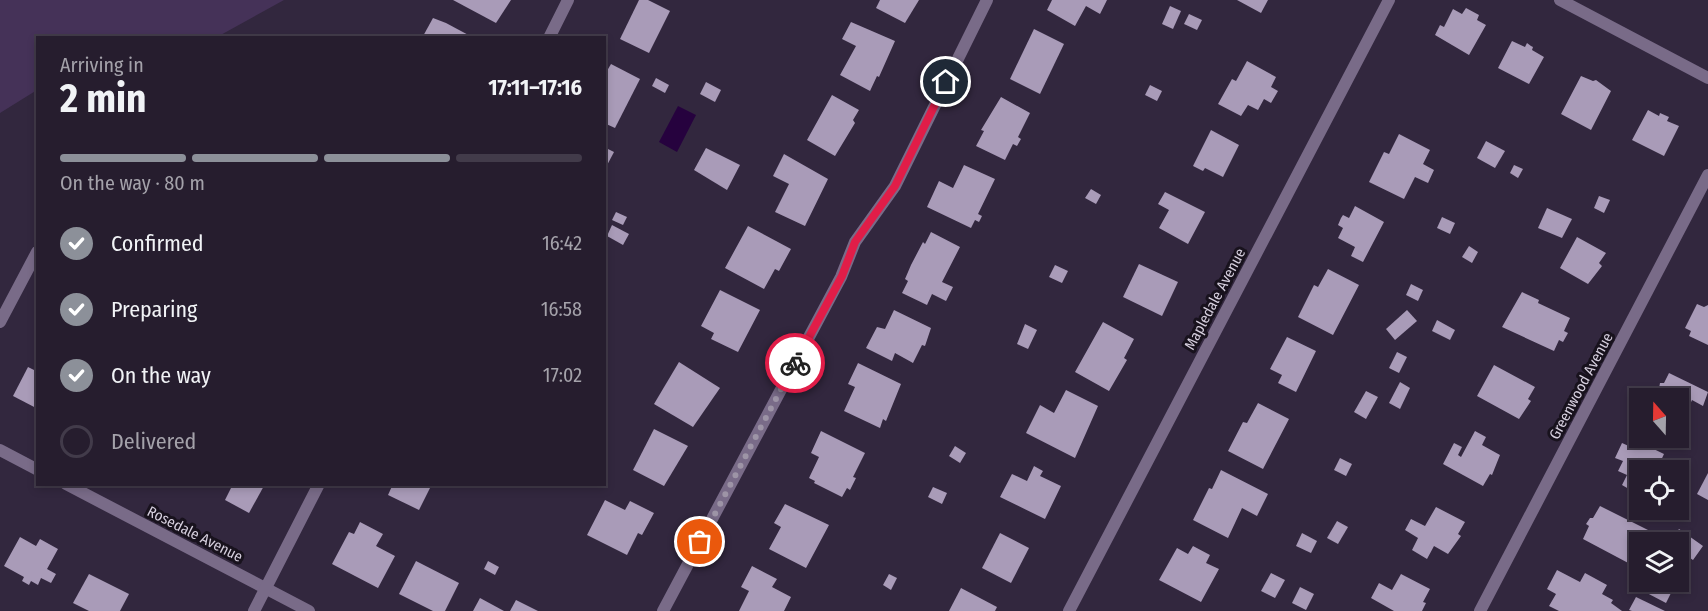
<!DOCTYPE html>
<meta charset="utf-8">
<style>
body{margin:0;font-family:"Fira Sans Condensed",sans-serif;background:#322a3a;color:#f1f3f6;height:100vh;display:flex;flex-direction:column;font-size:22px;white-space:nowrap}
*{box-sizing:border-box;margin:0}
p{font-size:20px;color:#a4a2aa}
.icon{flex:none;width:33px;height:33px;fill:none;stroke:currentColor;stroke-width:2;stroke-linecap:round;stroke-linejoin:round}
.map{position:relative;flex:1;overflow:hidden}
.details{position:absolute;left:36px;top:36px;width:570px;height:450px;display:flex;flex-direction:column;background:#261d2e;border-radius:0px;box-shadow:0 3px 9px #0003,0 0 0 2px #423b4a}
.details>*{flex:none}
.needle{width:39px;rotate:340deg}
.controls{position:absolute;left:1629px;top:388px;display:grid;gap:12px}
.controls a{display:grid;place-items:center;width:60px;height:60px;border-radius:0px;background:#261d2e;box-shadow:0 3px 9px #0003,0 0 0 2px #423b4a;font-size:30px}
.pin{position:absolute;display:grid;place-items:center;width:51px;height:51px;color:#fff;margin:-26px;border:3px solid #fff;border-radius:50%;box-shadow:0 2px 6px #0007}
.courier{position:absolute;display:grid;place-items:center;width:60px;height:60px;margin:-30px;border:4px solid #e11d48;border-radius:50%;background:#fff;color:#222;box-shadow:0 2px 8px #0007}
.headline em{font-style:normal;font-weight:700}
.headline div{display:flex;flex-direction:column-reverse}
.headline{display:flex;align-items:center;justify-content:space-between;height:102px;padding:0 24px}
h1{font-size:39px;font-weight:700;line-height:45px}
.bar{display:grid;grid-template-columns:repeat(4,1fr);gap:9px 6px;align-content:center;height:72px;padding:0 24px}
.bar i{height:8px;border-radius:4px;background:#423b4a}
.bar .selected{background:#8c9099}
.bar p{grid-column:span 4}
ol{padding:0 24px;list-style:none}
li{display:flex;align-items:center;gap:18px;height:66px}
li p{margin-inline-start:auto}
li .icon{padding:6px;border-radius:50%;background:#8c9099;color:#fff;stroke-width:4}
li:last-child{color:#a4a2aa}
li i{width:33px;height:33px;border:3px solid #423b4a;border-radius:50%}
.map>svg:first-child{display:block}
.green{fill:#453258}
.water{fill:#26023e}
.building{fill:#a99bb8}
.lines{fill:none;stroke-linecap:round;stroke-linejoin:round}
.street{stroke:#796b88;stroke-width:12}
.done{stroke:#9d94a6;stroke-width:6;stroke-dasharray:0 10.8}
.route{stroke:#e11d48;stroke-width:8}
.labels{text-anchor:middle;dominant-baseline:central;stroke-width:6;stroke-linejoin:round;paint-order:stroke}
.street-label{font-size:15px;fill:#d6cfde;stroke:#18121d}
</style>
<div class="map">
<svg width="1708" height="611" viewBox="0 0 1708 611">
<rect width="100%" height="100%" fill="#32273e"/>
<polygon class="green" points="0,0 284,0 217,37 38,38 37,90 0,113"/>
<polygon class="water" points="678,106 696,115 677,152 659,142"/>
<g class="building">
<polygon points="453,0 511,0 496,23"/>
<polygon points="639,0 648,0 670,11 649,53 620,39"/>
<polygon points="880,0 919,0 905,23 876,8"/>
<polygon points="1052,0 1107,0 1100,14 1086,6 1075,26 1047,10"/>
<polygon points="1237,0 1268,0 1261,13"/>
<polygon points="1170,6 1181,11 1173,29 1162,24"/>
<polygon points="1466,8 1479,15 1477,20 1486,25 1469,55 1435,35 1440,25 1444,27 1453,9 1462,14"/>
<polygon points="1189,14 1202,20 1197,30 1184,24"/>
<polygon points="433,18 446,23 474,38 422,38"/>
<polygon points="851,22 895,41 879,77 877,76 870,91 840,75 856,46 842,39"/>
<polygon points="1034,29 1064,44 1040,94 1010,79"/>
<polygon points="1512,41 1525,47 1527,43 1531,46 1533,47 1532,50 1544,57 1529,84 1498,68"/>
<polygon points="1247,61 1276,77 1271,87 1278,91 1271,103 1264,99 1258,110 1248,105 1241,116 1218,104 1232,79 1236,81"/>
<polygon points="611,64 640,79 615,128 604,123 604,76"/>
<polygon points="1581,76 1593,81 1596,80 1611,91 1591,130 1561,114"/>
<polygon points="656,78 669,85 665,93 652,86"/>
<polygon points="706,82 721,90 715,102 700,94"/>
<polygon points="1150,85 1162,91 1157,101 1145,95"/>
<polygon points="832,95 859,110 853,120 855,123 835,156 807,140"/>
<polygon points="1001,97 1030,113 1018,137 1021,139 1017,146 1013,144 1005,160 976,146 984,131 981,130"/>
<polygon points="1648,110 1659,116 1660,113 1669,117 1667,121 1679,126 1664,156 1632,140"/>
<polygon points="1211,130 1239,145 1223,177 1205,168 1203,171 1193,166"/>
<polygon points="1399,134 1430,150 1423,164 1434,170 1428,183 1415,177 1404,199 1369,182 1384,152 1389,154"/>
<polygon points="1486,141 1505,151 1495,168 1477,158"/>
<polygon points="604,147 614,152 604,171"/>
<polygon points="706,148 740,165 727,190 694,170"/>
<polygon points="784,154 828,179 805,226 775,212 789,184 773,176"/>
<polygon points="964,165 995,179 978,214 982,216 979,222 975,220 971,228 927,207 939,181 953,188"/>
<polygon points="1514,165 1523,169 1518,178 1510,173"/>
<polygon points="1091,189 1101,195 1096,204 1085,198"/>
<polygon points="1165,192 1205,212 1188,244 1159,228 1169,210 1158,204"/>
<polygon points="1599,196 1610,200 1604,213 1594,208"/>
<polygon points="1355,206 1384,222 1363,262 1351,256 1355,247 1338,238 1343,228 1338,225 1341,218 1343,215 1349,218"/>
<polygon points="1547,208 1572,219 1562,238 1538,228"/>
<polygon points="616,212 627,217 623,225 612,220"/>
<polygon points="1442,217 1455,223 1450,234 1437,228"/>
<polygon points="612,225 629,234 623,245 607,236"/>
<polygon points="748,226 791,249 779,271 775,269 764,289 725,268"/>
<polygon points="931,232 960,247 942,282 953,287 946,301 932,294 927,305 902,293 908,281 905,279 911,265 923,242 925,244"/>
<polygon points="1577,237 1606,253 1599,263 1602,266 1588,284 1560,268"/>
<polygon points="1469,246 1478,252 1472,263 1462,257"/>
<polygon points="1139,264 1178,282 1162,316 1123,297"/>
<polygon points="1055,265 1068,271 1062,283 1049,277"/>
<polygon points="1328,269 1359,285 1333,335 1298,317 1314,285 1318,287"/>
<polygon points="1411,284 1423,290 1418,301 1406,295"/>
<polygon points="720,290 760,310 738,352 711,339 714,333 701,326"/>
<polygon points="1522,292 1539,300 1538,303 1570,318 1564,331 1568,333 1563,342 1559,340 1554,351 1502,327"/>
<polygon points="1697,304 1704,307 1708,305 1708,345 1689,336 1691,331 1685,328"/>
<polygon points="894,310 931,328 925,346 922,345 913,363 895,353 892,361 866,348 877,327 885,329"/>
<polygon points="1407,310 1417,321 1395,340 1386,329"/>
<polygon points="1437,320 1455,330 1450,340 1432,331"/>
<polygon points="1103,322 1134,339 1124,358 1127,360 1109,391 1075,372"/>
<polygon points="1025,324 1037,330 1028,349 1017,344"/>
<polygon points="1287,337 1316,351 1296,392 1278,383 1282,375 1270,369"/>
<polygon points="1397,352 1407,357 1399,373 1389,368"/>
<polygon points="679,362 720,388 693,427 654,404"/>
<polygon points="858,363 901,384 886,421 883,419 880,428 844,411 855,387 848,384"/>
<polygon points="1494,365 1535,387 1528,399 1531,401 1519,419 1477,396"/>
<polygon points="28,367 38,372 38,409 13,396"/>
<polygon points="1669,373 1708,392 1703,406 1692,400 1684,418 1678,415 1678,399 1657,399 1660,383 1664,383"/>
<polygon points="1400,382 1410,388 1400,409 1389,403"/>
<polygon points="1066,390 1098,406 1075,458 1026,433 1040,405 1054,413"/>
<polygon points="1366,391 1378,397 1366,419 1354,412"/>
<polygon points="1258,403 1289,419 1263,469 1228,451 1243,422 1247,423"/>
<polygon points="654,429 688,446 664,486 633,470"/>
<polygon points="821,431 865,453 853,477 856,478 850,490 847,488 842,497 814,483 815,481 809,478 819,457 811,453"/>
<polygon points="1475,431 1486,437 1482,445 1500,455 1492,475 1490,474 1483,486 1443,464 1454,443 1462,447 1458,455 1461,457"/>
<polygon points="1635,440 1664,454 1656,471 1640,471 1640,481 1634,492 1622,485 1627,475 1618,471 1623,461 1615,458 1622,443 1631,447"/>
<polygon points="955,446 966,453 960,463 949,456"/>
<polygon points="1340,458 1352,464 1346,476 1334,470"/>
<polygon points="1034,466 1043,471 1040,476 1061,486 1045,519 1000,497 1012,474 1027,481"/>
<polygon points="1221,470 1268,494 1257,516 1242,508 1228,538 1193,520 1209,488 1212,489"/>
<polygon points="1708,473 1708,500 1697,494"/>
<polygon points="233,484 265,484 249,513 225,500"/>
<polygon points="393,484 432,484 419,510 388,495"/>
<polygon points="933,487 947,493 942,504 928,497"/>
<polygon points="605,500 625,510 630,501 654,513 642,535 638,533 627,555 587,535"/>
<polygon points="785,504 829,525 806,568 769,549 781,527 774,523"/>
<polygon points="1600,506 1650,531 1643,543 1640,543 1640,551 1632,565 1583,539 1589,526 1586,524 1590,518 1593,518"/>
<polygon points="1436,507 1465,522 1458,534 1461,536 1448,554 1434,546 1427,559 1412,550 1418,538 1405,530 1411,519 1425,526"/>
<polygon points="1337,521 1348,527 1338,544 1327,538"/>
<polygon points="360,522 383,534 376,546 395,556 378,588 332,564 349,532 354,534"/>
<polygon points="1679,529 1703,546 1693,560 1678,550 1678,543 1669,543"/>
<polygon points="1000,533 1029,548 1011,583 982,568"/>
<polygon points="1302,533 1317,541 1311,553 1296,546"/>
<polygon points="20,537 36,546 40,539 58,549 47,569 56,574 51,583 41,578 38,585 31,581 29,585 22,581 24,577 4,566"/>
<polygon points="1193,546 1210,555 1206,563 1219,569 1201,602 1159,580 1177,548 1188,554"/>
<polygon points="416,561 459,583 445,611 433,611 399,594"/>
<polygon points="488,561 499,567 495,575 484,569"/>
<polygon points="752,566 777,579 772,587 791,597 784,611 739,611 749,591 741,587"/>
<polygon points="1557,570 1580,582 1585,573 1607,585 1602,594 1613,600 1611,603 1622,611 1559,611 1549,606 1556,594 1547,589"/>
<polygon points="1271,573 1285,580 1275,598 1261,591"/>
<polygon points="89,574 129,594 120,611 89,611 73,603"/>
<polygon points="889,574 897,578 891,590 883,585"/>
<polygon points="1401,574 1430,589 1423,602 1426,603 1422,611 1394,611 1371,598 1379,583 1392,590"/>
<polygon points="1651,582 1660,582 1673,589 1666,603 1645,592"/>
<polygon points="1300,587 1314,594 1306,610 1292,603"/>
<polygon points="961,588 997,607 995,611 949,611"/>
<polygon points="1636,597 1665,611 1632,611 1629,610"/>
<polygon points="480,598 504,611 473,611"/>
<polygon points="516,600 538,611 510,611"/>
</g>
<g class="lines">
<g class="street">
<polyline points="1560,0 1708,78"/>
<polyline points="549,38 568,0"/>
<polyline points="0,322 37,252"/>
<polyline points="0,450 38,470"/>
<polyline points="66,484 309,611"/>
<polyline points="254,611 319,484"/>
<polyline points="663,611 841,277 855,242 895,186 987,0"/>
<polyline points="1069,611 1389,0"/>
<polyline points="1480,611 1708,175"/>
</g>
</g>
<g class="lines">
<polyline class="done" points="700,542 795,363"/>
<polyline class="route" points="795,363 842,276 855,242 895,186 946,82"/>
</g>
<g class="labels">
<g class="street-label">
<text transform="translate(1215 299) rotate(-62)">Mapledale Avenue</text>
<text transform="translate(1581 386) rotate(-62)">Greenwood Avenue</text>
<text transform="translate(195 534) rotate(27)">Rosedale Avenue</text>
</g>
</g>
</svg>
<div class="controls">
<a><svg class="needle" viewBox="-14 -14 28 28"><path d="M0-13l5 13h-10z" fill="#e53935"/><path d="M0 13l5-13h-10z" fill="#a4a2aa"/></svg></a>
<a><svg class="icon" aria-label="locate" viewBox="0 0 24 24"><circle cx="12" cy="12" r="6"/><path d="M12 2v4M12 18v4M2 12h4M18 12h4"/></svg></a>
<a><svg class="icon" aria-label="layers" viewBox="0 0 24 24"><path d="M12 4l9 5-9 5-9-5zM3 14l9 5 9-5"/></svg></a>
</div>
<div class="pin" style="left:700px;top:542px;background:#ea580c"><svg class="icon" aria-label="bag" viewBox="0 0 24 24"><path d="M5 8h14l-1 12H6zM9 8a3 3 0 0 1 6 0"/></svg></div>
<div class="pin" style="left:946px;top:82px;background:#1f2937"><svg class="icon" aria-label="home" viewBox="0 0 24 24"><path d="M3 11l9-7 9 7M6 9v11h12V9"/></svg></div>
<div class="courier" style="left:795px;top:363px"><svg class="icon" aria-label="bike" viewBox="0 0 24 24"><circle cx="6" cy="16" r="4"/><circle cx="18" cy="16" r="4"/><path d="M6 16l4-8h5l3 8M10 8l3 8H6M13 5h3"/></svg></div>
<section class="details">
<div class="headline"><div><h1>2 min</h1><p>Arriving in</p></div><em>17:11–17:16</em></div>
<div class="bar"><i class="selected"></i><i class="selected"></i><i class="selected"></i><i></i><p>On the way · 80 m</p></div>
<ol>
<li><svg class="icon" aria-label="check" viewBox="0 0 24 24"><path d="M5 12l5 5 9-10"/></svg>Confirmed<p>16:42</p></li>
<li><svg class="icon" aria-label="check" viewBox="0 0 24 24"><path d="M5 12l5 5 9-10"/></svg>Preparing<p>16:58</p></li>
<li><svg class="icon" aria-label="check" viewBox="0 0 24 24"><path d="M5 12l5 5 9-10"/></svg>On the way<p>17:02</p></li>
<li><i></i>Delivered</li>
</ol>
</section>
</div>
